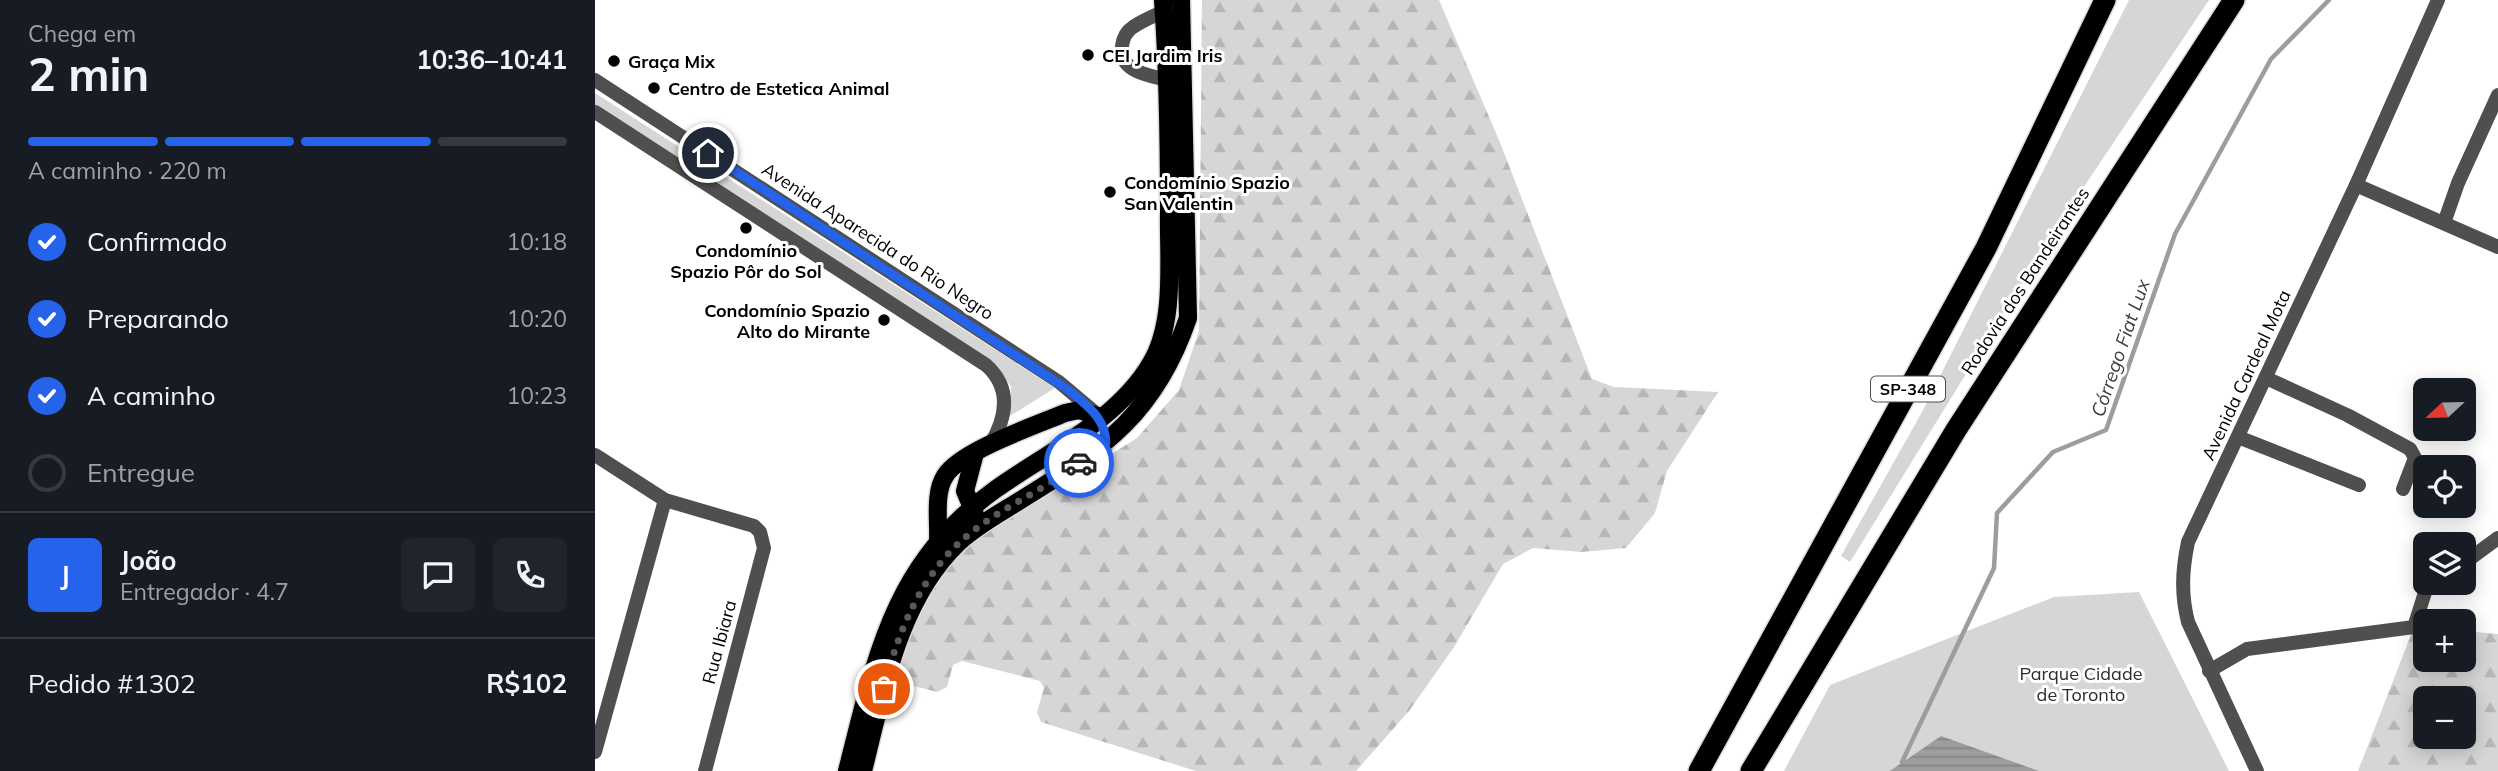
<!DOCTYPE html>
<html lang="pt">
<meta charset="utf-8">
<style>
body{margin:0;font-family:Mulish,sans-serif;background:#20242c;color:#f1f3f6;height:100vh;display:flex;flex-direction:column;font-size:26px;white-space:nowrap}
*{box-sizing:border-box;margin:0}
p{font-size:23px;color:#9ea1a6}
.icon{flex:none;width:38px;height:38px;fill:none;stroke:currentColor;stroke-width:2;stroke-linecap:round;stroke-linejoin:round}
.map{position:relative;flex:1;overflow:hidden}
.details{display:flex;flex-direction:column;background:#171b24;width:595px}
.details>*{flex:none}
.needle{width:46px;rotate:248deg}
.tools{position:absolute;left:1818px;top:378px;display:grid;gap:14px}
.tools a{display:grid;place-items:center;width:63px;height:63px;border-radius:10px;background:#171b24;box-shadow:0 4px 18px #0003;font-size:35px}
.pin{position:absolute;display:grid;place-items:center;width:60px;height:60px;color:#fff;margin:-30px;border:4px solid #fff;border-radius:50%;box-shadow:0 2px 7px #0007}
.courier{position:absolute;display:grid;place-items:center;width:70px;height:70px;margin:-35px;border:5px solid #2563eb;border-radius:50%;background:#fff;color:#222;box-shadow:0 2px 9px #0007}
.overview em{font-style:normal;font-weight:700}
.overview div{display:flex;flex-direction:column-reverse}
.overview{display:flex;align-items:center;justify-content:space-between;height:119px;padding:0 28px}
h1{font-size:46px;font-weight:700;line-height:52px}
.bar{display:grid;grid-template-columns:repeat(4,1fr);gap:10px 7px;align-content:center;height:84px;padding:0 28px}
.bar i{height:9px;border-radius:5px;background:#363941}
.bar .active{background:#2563eb}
.bar p{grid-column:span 4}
.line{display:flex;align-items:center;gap:18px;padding:0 28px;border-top:2px solid #363941}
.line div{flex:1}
.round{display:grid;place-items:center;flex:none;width:74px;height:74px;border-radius:10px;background:#20242c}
ol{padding:0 28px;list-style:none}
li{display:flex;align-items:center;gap:21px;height:77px}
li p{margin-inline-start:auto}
li .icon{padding:7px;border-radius:50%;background:#2563eb;color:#fff;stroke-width:4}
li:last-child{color:#9ea1a6}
li i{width:38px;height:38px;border:4px solid #363941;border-radius:50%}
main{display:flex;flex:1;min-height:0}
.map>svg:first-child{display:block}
.green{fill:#d6d6d6}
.forest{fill:url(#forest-firs);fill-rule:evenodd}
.water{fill:url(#water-rules)}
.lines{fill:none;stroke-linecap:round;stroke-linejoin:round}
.stream{stroke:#9d9d9d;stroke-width:4.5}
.primary-casing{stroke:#dbdbdb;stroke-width:21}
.motorway-casing{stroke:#dbdbdb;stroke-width:24}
.minor{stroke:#4f4f4f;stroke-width:14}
.primary{stroke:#000;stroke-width:18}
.motorway{stroke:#000;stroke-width:21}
.done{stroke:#595959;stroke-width:7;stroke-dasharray:0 12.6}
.route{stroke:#2563eb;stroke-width:9}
.poi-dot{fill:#000;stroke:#fff;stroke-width:2.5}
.labels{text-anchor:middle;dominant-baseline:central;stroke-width:6;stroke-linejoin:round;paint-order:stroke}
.shield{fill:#fff;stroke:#4c4c4c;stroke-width:2}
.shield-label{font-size:16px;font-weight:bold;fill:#000}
.poi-label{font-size:18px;font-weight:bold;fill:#000;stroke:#fff;text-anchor:start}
.street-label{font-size:18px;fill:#000;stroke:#fff}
.park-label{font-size:18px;fill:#2d2d2d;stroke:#fff}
.water-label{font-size:19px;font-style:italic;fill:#3e3e3e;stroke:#fff}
</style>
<main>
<section class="details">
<div class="overview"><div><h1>2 min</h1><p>Chega em</p></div><em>10:36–10:41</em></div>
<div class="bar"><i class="active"></i><i class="active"></i><i class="active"></i><i></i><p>A caminho · 220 m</p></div>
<ol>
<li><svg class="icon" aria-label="check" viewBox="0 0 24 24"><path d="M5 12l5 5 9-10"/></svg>Confirmado<p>10:18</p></li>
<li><svg class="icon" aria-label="check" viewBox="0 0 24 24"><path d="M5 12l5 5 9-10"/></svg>Preparando<p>10:20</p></li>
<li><svg class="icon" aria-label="check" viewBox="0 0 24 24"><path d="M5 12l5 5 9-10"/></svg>A caminho<p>10:23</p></li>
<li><i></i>Entregue</li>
</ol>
<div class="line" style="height:126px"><b class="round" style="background:#2563eb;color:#fff">J</b><div><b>João</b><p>Entregador · 4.7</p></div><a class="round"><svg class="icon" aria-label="chat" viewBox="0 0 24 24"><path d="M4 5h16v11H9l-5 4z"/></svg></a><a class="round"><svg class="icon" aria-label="phone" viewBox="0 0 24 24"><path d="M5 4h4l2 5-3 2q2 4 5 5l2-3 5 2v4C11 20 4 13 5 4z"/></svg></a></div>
<div class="line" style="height:91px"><div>Pedido #1302</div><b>R$102</b></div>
</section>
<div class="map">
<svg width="1903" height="771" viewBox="0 0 1903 771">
<defs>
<pattern id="forest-firs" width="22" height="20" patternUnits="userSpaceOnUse" patternTransform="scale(1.75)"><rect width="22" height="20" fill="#d6d6d6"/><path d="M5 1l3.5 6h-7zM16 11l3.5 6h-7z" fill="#b6b6b6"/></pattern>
<pattern id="water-rules" width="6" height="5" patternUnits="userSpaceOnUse" patternTransform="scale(1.75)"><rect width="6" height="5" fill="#9d9d9d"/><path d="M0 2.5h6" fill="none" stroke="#858585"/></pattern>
</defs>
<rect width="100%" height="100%" fill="#fff"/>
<g class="green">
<polygon points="1534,0 1614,0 1456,236 1255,562 1246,556 1327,412"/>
<polygon points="0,93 460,388 415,416 416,387 403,367 0,108"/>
<polygon points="1544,592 1634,771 1189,771 1235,685 1459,597"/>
</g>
<g class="forest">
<polygon points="607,0 844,0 904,140 997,379 1019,387 1123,392 1072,471 1060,513 1031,548 986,552 938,548 908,564 859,647 814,711 761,771 601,771 446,722 442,712 449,688 445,681 367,661 358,665 352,687 342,692 300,681 297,667 348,567 381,540 542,438 584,390 604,331"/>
<path d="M1819,627L1830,628V660H1869V631L1903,634V771H1763ZM1830,698H1869V737H1830Z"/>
</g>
<polygon class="water" points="1346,736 1444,771 1295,771"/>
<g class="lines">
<polyline class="stream" points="1307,762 1399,568 1402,513 1458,452 1511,430 1580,234 1676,59 1734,0"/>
<defs>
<g id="primary">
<polyline points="380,453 370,491 381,517"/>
<path d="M343,540C344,521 339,493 350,476C365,451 442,425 470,413L484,410L505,417"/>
<path d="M252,771C281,657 298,562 401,489C453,452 523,420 556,363C581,321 573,259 574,212C574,141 573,70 568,0"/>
<path d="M268,771C288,693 302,602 363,543C382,525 407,512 429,498C510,448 561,412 593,318L586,0"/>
</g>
<g id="motorway">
<polyline points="1104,771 1391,248 1510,0"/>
<polyline points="1156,771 1361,430 1639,0"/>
</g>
</defs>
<use href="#primary" class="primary-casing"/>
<use href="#motorway" class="motorway-casing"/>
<g class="minor">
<path d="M569,11C559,16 548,20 538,27C532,31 528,38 527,46C524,72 553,75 572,80"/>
<polyline points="0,80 464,382 502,414"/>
<path d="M0,112L391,365C417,388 412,417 395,445"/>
<polyline points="1761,185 1903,247"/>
<polyline points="1849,223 1863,183 1903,95"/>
<polyline points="1671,378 1752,415 1815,449 1820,458 1808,489"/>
<polyline points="1643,437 1764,485"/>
<polyline points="0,455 70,500 159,526 165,532 169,548 110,771"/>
<polyline points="1869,563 1903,538"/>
<polyline points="1614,671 1652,649 1819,627 1833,583"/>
<polyline points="0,752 70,500"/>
<path d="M1662,771L1593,622C1586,594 1587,571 1593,542L1761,185L1843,0"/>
</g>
<use href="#primary" class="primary"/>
<use href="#motorway" class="motorway"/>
</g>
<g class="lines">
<path class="done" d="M289,689C301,637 324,580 364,543C399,510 447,492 484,463"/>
<path class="route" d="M113,153L475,391C493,407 510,417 511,443L484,463"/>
</g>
<g class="poi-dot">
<circle cx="493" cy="55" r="7"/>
<circle cx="19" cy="61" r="7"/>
<circle cx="59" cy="88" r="7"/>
<circle cx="515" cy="192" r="7"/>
<circle cx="151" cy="228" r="7"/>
<circle cx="289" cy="320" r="7"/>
</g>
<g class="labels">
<rect class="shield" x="1276" y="376.5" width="74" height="25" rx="5"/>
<g class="shield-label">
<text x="1313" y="389">SP-348</text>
</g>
<g class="poi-label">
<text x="507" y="55">CEI Jardim Iris</text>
<text x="33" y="61">Graça Mix</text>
<text x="73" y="88">Centro de Estetica Animal</text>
<text x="529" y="182">Condomínio Spazio<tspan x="529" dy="21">San Valentin</tspan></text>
<text x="151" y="250" text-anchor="middle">Condomínio<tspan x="151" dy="21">Spazio Pôr do Sol</tspan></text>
<text x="275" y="310" text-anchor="end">Condomínio Spazio<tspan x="275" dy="21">Alto do Mirante</tspan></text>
</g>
<g class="street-label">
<text transform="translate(283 241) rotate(33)">Avenida Aparecida do Rio Negro</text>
<text transform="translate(1430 281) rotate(-57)">Rodovia dos Bandeirantes</text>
<text transform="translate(1651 375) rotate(-65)">Avenida Cardeal Mota</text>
<text transform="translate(124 642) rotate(-75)">Rua Ibiara</text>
</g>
<g class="park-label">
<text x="1486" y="673">Parque Cidade<tspan x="1486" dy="21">de Toronto</tspan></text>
</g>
<g class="water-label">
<text transform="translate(1525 348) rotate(-71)">Córrego Fiat Lux</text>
</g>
</g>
</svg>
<div class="tools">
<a><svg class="needle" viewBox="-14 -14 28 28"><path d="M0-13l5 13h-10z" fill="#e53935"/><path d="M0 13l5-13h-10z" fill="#9ea1a6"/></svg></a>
<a><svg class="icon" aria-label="locate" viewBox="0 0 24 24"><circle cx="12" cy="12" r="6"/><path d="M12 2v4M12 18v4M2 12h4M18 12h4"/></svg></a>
<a><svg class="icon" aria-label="layers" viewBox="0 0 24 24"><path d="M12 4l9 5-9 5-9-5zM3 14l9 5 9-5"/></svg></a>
<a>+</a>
<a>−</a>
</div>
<div class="pin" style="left:289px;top:689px;background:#ea580c"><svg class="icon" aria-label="bag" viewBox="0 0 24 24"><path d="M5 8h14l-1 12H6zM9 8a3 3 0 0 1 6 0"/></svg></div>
<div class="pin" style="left:113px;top:153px;background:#1f2937"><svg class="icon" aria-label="home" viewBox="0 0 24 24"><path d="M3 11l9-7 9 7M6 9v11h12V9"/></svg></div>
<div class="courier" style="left:484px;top:463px"><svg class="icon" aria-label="car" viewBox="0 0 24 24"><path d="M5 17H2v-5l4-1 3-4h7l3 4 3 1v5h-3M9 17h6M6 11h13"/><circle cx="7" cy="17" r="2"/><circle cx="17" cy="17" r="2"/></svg></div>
</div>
</main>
